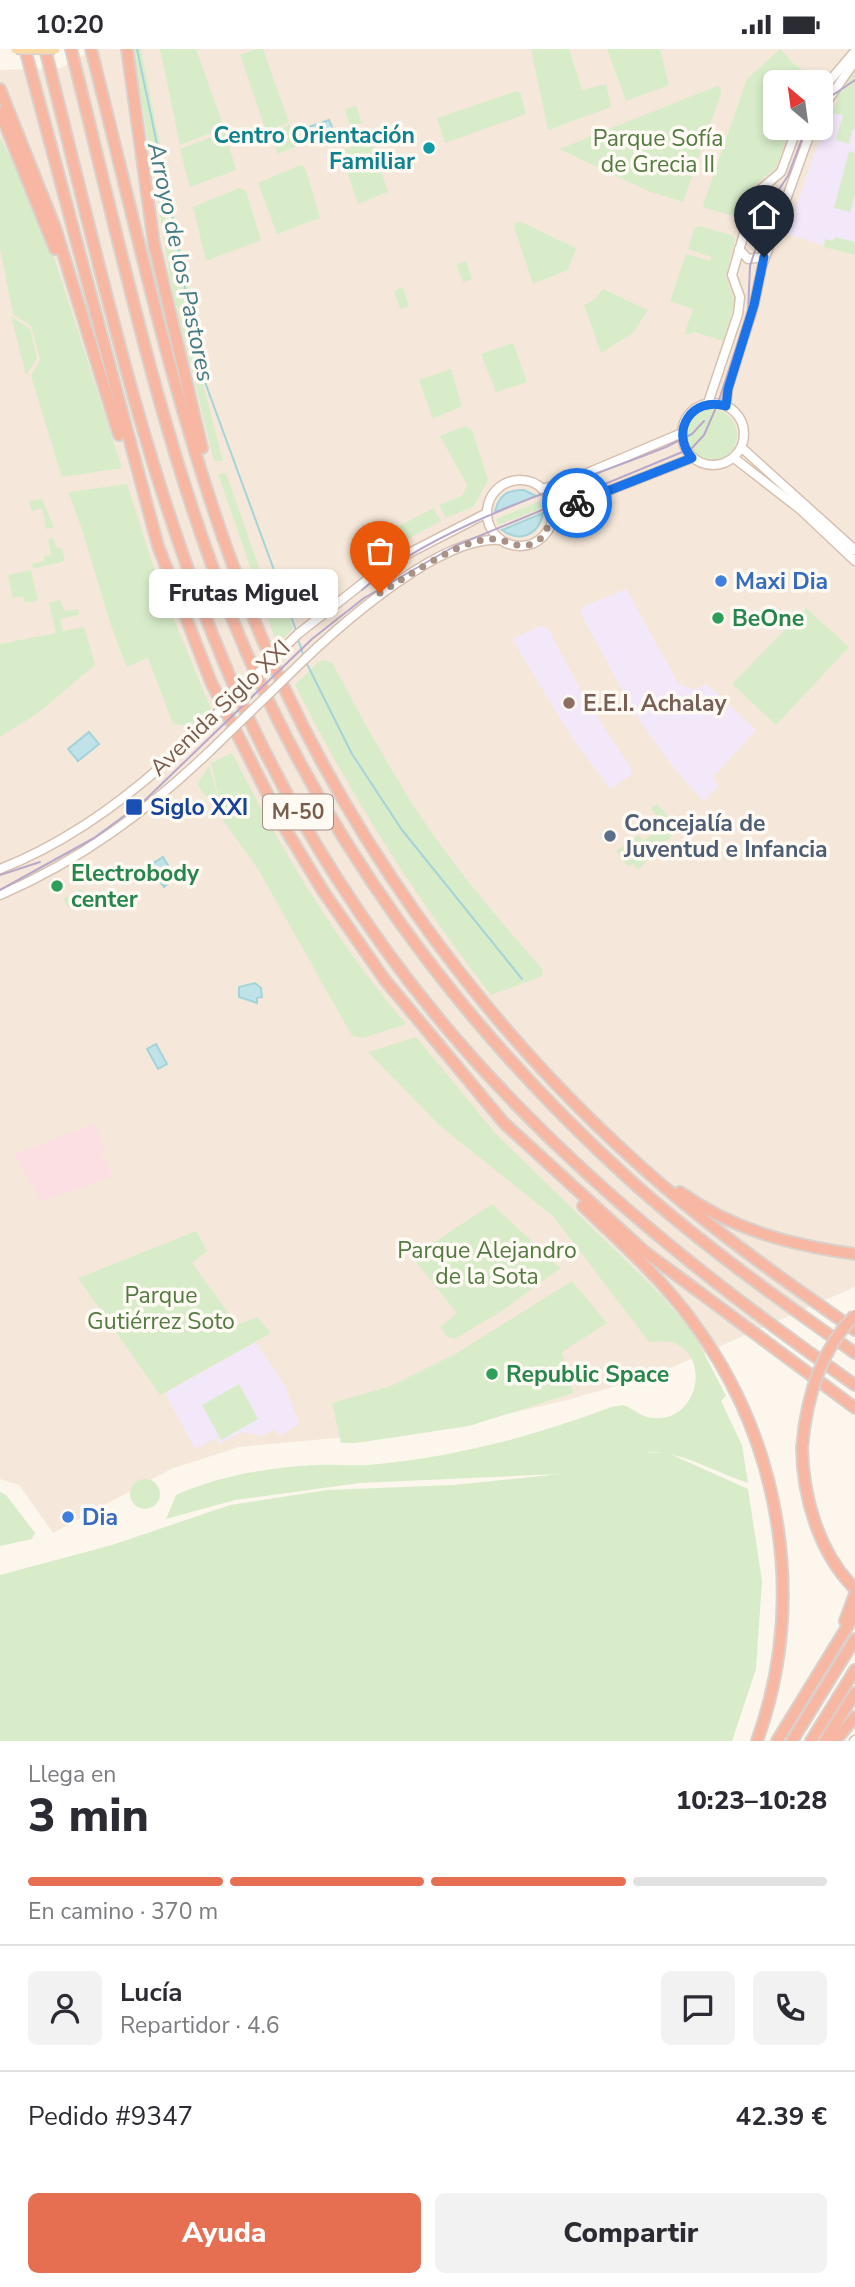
<!DOCTYPE html>
<html lang="es">
<meta charset="utf-8">
<style>
body{margin:0;font-family:"Nunito Sans",sans-serif;background:#f2f2f3;color:#2b2b33;height:100vh;display:flex;flex-direction:column;font-size:26px;white-space:nowrap}
*{box-sizing:border-box;margin:0}
p{font-size:23px;color:#7c7c81}
.icon{flex:none;width:38px;height:38px;fill:none;stroke:currentColor;stroke-width:2;stroke-linecap:round;stroke-linejoin:round}
.map{position:relative;height:1692px;overflow:hidden}
.side{display:flex;flex-direction:column;background:#fff;flex:1}
.side>*{flex:none}
.needle{width:46px;rotate:331deg}
.buttons{position:absolute;left:763px;top:21px;display:grid;gap:14px}
.buttons a{display:grid;place-items:center;width:70px;height:70px;border-radius:10px;background:#fff;box-shadow:0 4px 10px #0003;font-size:35px}
.pin{position:absolute;display:grid;place-items:center;width:60px;height:60px;color:#fff;margin:-72px -30px;border-radius:50% 50% 50% 0;rotate:-45deg;box-shadow:0 0 7px #0007}
.pin .icon{rotate:45deg}
.courier{position:absolute;display:grid;place-items:center;width:70px;height:70px;margin:-35px;border:5px solid #1a73e8;border-radius:50%;background:#fff;color:#222;box-shadow:0 2px 9px #0007}
.bubble{position:absolute;height:49px;border-radius:10px;background:#fff;box-shadow:0 4px 10px #0003;font-size:23px;font-weight:800;line-height:49px;text-align:center}
.overview em{font-style:normal;font-weight:800}
.overview div{display:flex;flex-direction:column-reverse}
.overview{display:flex;align-items:center;justify-content:space-between;height:119px;padding:0 28px}
h1{font-size:46px;font-weight:800;line-height:52px}
.bar{display:grid;grid-template-columns:repeat(4,1fr);gap:10px 7px;align-content:center;height:84px;padding:0 28px}
.bar i{height:9px;border-radius:5px;background:#e1e1e2}
.bar .selected{background:#e76f51}
.bar p{grid-column:span 4}
.line{display:flex;align-items:center;gap:18px;padding:0 28px;border-top:2px solid #e1e1e2}
.line div{flex:1}
.round{display:grid;place-items:center;flex:none;width:74px;height:74px;border-radius:10px;background:#f2f2f3}
.primary-button{display:flex;gap:14px;margin-top:auto;padding:14px 28px}
.primary-button a{flex:1;height:80px;border-radius:10px;background:#e76f51;color:#fff;font-size:28px;font-weight:800;line-height:80px;text-align:center}
.primary-button a+a{background:#f2f2f3;color:#2b2b33}
.status{display:flex;justify-content:space-between;align-items:center;height:49px;padding:0 35px;background:#fff;direction:ltr}
.status svg{height:19px;fill:currentColor}
.map>svg:first-child{display:block}
.residential{fill:#f5e8da;fill-rule:evenodd}
.education{fill:#f3e8fa}
.medical{fill:#fbdfe3}
.green{fill:#d8ecc9}
.water{fill:#bfe3e8;stroke:#a5d3da;stroke-width:2}
.lines{fill:none;stroke-linecap:round;stroke-linejoin:round}
.stream{stroke:#a5d3da;stroke-width:2}
.secondary-casing{stroke:#d6c0b0;stroke-width:11}
.highway-casing{stroke:#dad1cd;stroke-width:14}
.secondary{stroke:#fff;stroke-width:8}
.highway{stroke:#f7b7a3;stroke-width:10}
.tram{stroke:#b9a8c9;stroke-width:2}
.secondary-bridge-casing{stroke:#d6c0b0;stroke-width:11;stroke-linecap:butt}
.primary-bridge-casing{stroke:#dad1cd;stroke-width:12;stroke-linecap:butt}
.highway-bridge-casing{stroke:#dad1cd;stroke-width:14;stroke-linecap:butt}
.secondary-bridge{stroke:#fff;stroke-width:8}
.primary-bridge{stroke:#fbd9a5;stroke-width:9}
.highway-bridge{stroke:#f7b7a3;stroke-width:10}
.done{stroke:#a89285;stroke-width:7;stroke-dasharray:0 12.6}
.route{stroke:#1a73e8;stroke-width:9}
.culture-dot{fill:#0f9aa8;stroke:#fffaf3;stroke-width:2.5}
.shop-dot{fill:#3f7fe0;stroke:#fffaf3;stroke-width:2.5}
.leisure-dot{fill:#2e9e5b;stroke:#fffaf3;stroke-width:2.5}
.education-dot{fill:#8d6e63;stroke:#fffaf3;stroke-width:2.5}
.transit-dot{fill:#1a4fb4;stroke:#fffaf3;stroke-width:2.5}
.service-dot{fill:#5c6f8a;stroke:#fffaf3;stroke-width:2.5}
.labels{text-anchor:middle;dominant-baseline:central;stroke-width:7;stroke-linejoin:round;paint-order:stroke}
.shield{fill:#fffaf3;stroke:#a28b7f;stroke-width:2}
.shield-label{font-size:21px;font-weight:bold;fill:#7a5c4d}
.culture-label{font-size:23px;font-weight:bold;fill:#0d838f;stroke:#fffaf3;text-anchor:end}
.park-label{font-size:23px;fill:#537a41;stroke:#fffaf3}
.shop-label{font-size:23px;font-weight:bold;fill:#366cbe;stroke:#fffaf3;text-anchor:start}
.leisure-label{font-size:23px;font-weight:bold;fill:#27864d;stroke:#fffaf3;text-anchor:start}
.education-label{font-size:23px;font-weight:bold;fill:#785e54;stroke:#fffaf3;text-anchor:start}
.street-label{font-size:23px;fill:#7a5c4d;stroke:#fffaf3}
.transit-label{font-size:23px;font-weight:bold;fill:#164399;stroke:#fffaf3;text-anchor:start}
.service-label{font-size:23px;font-weight:bold;fill:#4e5e75;stroke:#fffaf3;text-anchor:start}
.water-label{font-size:24px;font-style:italic;fill:#437c86;stroke:#fffaf3}
</style>
<div class="status"><b>10:20</b><svg viewBox="0 0 49 12"><path d="M0 12V9h3v3zM5 12V6h3v6zM10 12V3h3v9zM15 12V0h3v12zM26 1h20v11H26zM47 4h2v5h-2z"/></svg></div>
<div class="map">
<svg width="855" height="1692" viewBox="0 0 855 1692">
<rect width="100%" height="100%" fill="#fdf6ec"/>
<path class="residential" d="M94,0H855V1238L652,1327L567,1351L446,1379L239,1398L171,1420L53,1484L19,1436L0,1430V21L61,19ZM775,33H821V79H775Z"/>
<g class="education">
<polygon points="840,50 855,54 855,206 787,185 815,102"/>
<polygon points="626,540 678,634 693,641 707,635 756,681 713,728 719,737 703,752 673,718 635,665 580,563 585,557"/>
<polygon points="541,577 549,581 584,648 631,719 631,726 610,740 572,689 512,590"/>
<polygon points="255,1293 285,1337 299,1375 279,1387 275,1380 262,1387 241,1383 220,1395 216,1389 195,1400 165,1344"/>
</g>
<polygon class="medical" points="93,1075 106,1099 101,1103 113,1127 42,1153 14,1106"/>
<g class="green">
<polygon points="133,0 141,0 191,252 184,261 223,412 214,412 171,235"/>
<polygon points="160,0 196,0 224,79 180,96"/>
<polygon points="257,0 263,0 289,74 266,82 240,6"/>
<polygon points="531,0 569,0 582,41 606,35 611,58 548,81"/>
<polygon points="607,0 660,0 669,36 626,52"/>
<polygon points="780,0 794,15 820,33 775,33 775,79 790,79 776,119 755,136 741,169 705,159 703,156 747,30"/>
<polygon points="855,21 855,81 852,81 849,95 836,91 843,66 832,64 839,50 836,49"/>
<polygon points="717,37 721,38 721,44 683,153 648,142 559,100"/>
<polygon points="517,42 521,45 526,65 445,94 437,69"/>
<polygon points="356,57 362,74 350,78 345,60"/>
<polygon points="290,76 296,97 278,105 271,83"/>
<polygon points="225,83 236,121 190,138 180,100"/>
<polygon points="0,88 41,168 122,419 62,428 31,327 40,311 31,277 13,265 0,199"/>
<polygon points="367,92 371,93 388,143 358,155 340,102"/>
<polygon points="849,102 855,104 855,146 850,163 834,159"/>
<polygon points="300,116 305,118 320,169 277,185 258,134"/>
<polygon points="239,139 246,142 261,191 206,212 193,158"/>
<polygon points="521,173 576,199 568,221 533,235 514,178 515,174"/>
<polygon points="699,177 731,186 735,190 726,228 734,251 733,259 723,292 695,283 684,286 693,260 670,252 686,205 710,212 711,208 688,200 694,180"/>
<polygon points="835,188 855,193 855,206 824,198 825,190 833,192"/>
<polygon points="466,212 472,230 463,233 456,215"/>
<polygon points="403,238 409,257 400,260 394,242"/>
<polygon points="603,240 648,261 632,285 601,304 584,256 595,250"/>
<polygon points="11,267 30,280 37,309 26,326"/>
<polygon points="513,294 527,333 496,343 481,305"/>
<polygon points="451,320 462,357 433,370 419,331"/>
<circle cx="711" cy="386" r="26"/>
<polygon points="465,377 472,381 488,431 474,457 446,469 439,456 463,446 467,436 440,387"/>
<polygon points="226,424 263,530 286,557 293,580 277,595 218,425"/>
<path d="M127,435L159,535L211,660L193,677L173,675L148,609L127,618C102,561 92,500 68,443Z"/>
<polygon points="42,450 54,479 46,480 42,460 32,462 29,452"/>
<polygon points="540,452 542,459 498,476 496,470"/>
<polygon points="433,459 441,472 396,496 388,483"/>
<polygon points="53,489 56,498 62,500 65,512 33,520 32,515 44,512 44,507 51,506 48,490"/>
<polygon points="31,521 38,551 25,554 23,547 13,549 8,526"/>
<polygon points="60,551 65,562 78,560 79,566 60,570 63,582 84,578 95,616 38,664 0,688 0,595 56,584 49,554"/>
<polygon points="806,559 849,598 776,676 732,635"/>
<path d="M325,611L332,614C361,667 389,720 423,771C459,824 501,873 543,921L542,927L491,946C414,847 352,748 295,636L318,613Z"/>
<path d="M232,704C280,799 336,893 406,975L363,989L352,987L258,820L197,735L209,717L221,758L211,714Z"/>
<polygon points="657,755 677,777 676,782 638,821 633,815 628,818 616,802 639,786 643,792 663,777 651,759"/>
<polygon points="81,840 86,850 68,859 63,850"/>
<path d="M416,988L496,1085L661,1246L694,1285L726,1347L721,1352L742,1396L748,1434C716,1424 676,1399 645,1404H668L748,1440L762,1532L756,1620L732,1692H0V1526L112,1496L230,1456L327,1441L454,1436L560,1425L360,1434L235,1451L166,1470L176,1446C221,1426 267,1419 315,1416C333,1415 351,1417 368,1416C452,1409 532,1388 611,1358L623,1356C634,1359 640,1368 652,1369C698,1375 713,1305 671,1293C665,1292 656,1293 649,1293L553,1167L440,1077L368,1003Z"/>
<polygon points="492,1155 560,1219 502,1262 454,1290 447,1288 440,1278 457,1264 412,1208"/>
<polygon points="196,1182 207,1202 192,1214 237,1276 257,1268 271,1284 160,1346 78,1229"/>
<polygon points="572,1232 607,1274 562,1303 573,1344 469,1377 356,1394 341,1394 332,1354 391,1337 457,1304"/>
<polygon points="239,1335 258,1370 221,1391 202,1356"/>
<circle cx="145" cy="1445" r="15"/>
<polygon points="0,1443 6,1446 35,1484 32,1490 0,1497"/>
</g>
<g class="water">
<polygon points="329,71 334,83 309,90 306,79"/>
<path d="M524,441L536,447L495,463C498,447 508,440 524,441Z"/>
<path d="M543,464C539,486 520,494 502,481Z"/>
<polygon points="89,683 99,695 78,712 68,700"/>
<polygon points="163,808 175,828 164,838 149,817"/>
<polygon points="255,934 261,939 262,948 257,949 257,954 239,948 239,938"/>
<polygon points="156,995 167,1015 158,1020 147,1000"/>
</g>
<g class="lines">
<g class="stream">
<polyline points="137,0 175,181 198,314 296,581"/>
<polyline points="298,590 304,608"/>
<polyline points="306,613 352,705 402,781 522,930"/>
</g>
<defs>
<g id="secondary">
<polyline points="821,42 855,2"/>
<polyline points="821,61 855,12"/>
<polyline points="753,162 768,160 777,171"/>
<polyline points="739,200 748,210 764,208"/>
<circle cx="713" cy="385" r="31"/>
<polyline points="708,354 738,265 740,248 732,226 745,181 761,140 781,123 797,79"/>
<polyline points="726,357 728,339 754,256 762,217 812,79"/>
<polyline points="742,399 855,501"/>
<polyline points="734,409 801,461 855,512"/>
<circle cx="520" cy="464" r="33"/>
<polyline points="542,440 566,433 682,384"/>
<polyline points="553,467 559,461 692,409"/>
<polyline points="298,585 386,516 487,464"/>
<path d="M306,609C346,571 443,486 500,491"/>
<path d="M0,820C77,790 143,738 201,680"/>
<path d="M0,846C81,811 146,763 210,702"/>
<polyline points="854,1692 855,1691"/>
</g>
<g id="highway">
<polyline points="25,0 158,497 211,633 283,776 323,842 385,931 504,1074 644,1202 855,1359"/>
<path d="M45,0C95,196 137,395 212,584C278,753 381,915 507,1046C612,1156 731,1249 855,1336"/>
<path d="M71,0C119,190 159,387 232,569C319,785 458,975 630,1131C700,1194 778,1250 855,1304"/>
<path d="M91,0C135,172 171,347 232,514C323,763 482,988 687,1157C741,1201 798,1241 855,1281"/>
<polyline points="127,0 154,195 202,399"/>
<polyline points="0,40 55,178 119,386"/>
<polyline points="0,63 55,200"/>
<path d="M680,1143C733,1181 791,1196 855,1205"/>
<path d="M583,1157C622,1194 661,1229 693,1273C781,1393 808,1550 757,1692"/>
<path d="M802,1399C803,1449 819,1504 855,1540"/>
<polyline points="845,1572 855,1545"/>
<polyline points="777,1692 855,1565"/>
<polyline points="792,1692 855,1590"/>
<polyline points="811,1692 855,1621"/>
<polyline points="825,1692 855,1644"/>
<polyline points="835,1692 855,1668"/>
</g>
</defs>
<use href="#secondary" class="secondary-casing"/>
<use href="#highway" class="highway-casing"/>
<use href="#secondary" class="secondary"/>
<use href="#highway" class="highway"/>
<g class="tram">
<polyline points="821,54 855,31"/>
<path d="M362,541C432,477 576,434 666,398L692,385L704,372"/>
<polyline points="0,826 40,813"/>
<polyline points="0,841 94,789 143,753 312,590 364,549 455,497 692,399 704,386 718,354 748,263 750,217 771,152 788,127 806,79"/>
</g>
<defs>
<g id="secondary-bridge">
<polyline points="201,680 298,585"/>
<polyline points="210,702 306,609"/>
</g>
<polyline id="primary-bridge" points="16,0 55,0"/>
<path id="highway-bridge" d="M802,1399C806,1351 819,1302 855,1266"/>
</defs>
<use href="#secondary-bridge" class="secondary-bridge-casing"/>
<use href="#primary-bridge" class="primary-bridge-casing"/>
<use href="#highway-bridge" class="highway-bridge-casing"/>
<use href="#secondary-bridge" class="secondary-bridge"/>
<use href="#primary-bridge" class="primary-bridge"/>
<use href="#highway-bridge" class="highway-bridge"/>
</g>
<g class="lines">
<path class="done" d="M380,544C409,527 457,492 491,490C506,489 516,501 532,495C547,489 546,477 553,466C558,459 570,457 577,454"/>
<path class="route" d="M577,454L692,409C669,382 692,347 726,357L728,340L754,256L764,208"/>
</g>
<circle class="culture-dot" cx="429" cy="99" r="7"/>
<g class="shop-dot">
<circle cx="721" cy="532" r="7"/>
<circle cx="68" cy="1468" r="7"/>
</g>
<g class="leisure-dot">
<circle cx="718" cy="569" r="7"/>
<circle cx="57" cy="837" r="7"/>
<circle cx="492" cy="1325" r="7"/>
</g>
<circle class="education-dot" cx="569" cy="654" r="7"/>
<rect class="transit-dot" x="125" y="749" width="18" height="18" rx="3.5"/>
<circle class="service-dot" cx="610" cy="787" r="7"/>
<g class="labels">
<rect class="shield" x="263" y="745.5" width="70" height="35" rx="5"/>
<g class="shield-label">
<text x="298" y="763">M-50</text>
</g>
<g class="culture-label">
<text x="415" y="86">Centro Orientación<tspan x="415" dy="26">Familiar</tspan></text>
</g>
<g class="park-label">
<text x="658" y="89">Parque Sofía<tspan x="658" dy="26">de Grecia II</tspan></text>
<text x="487" y="1201">Parque Alejandro<tspan x="487" dy="26">de la Sota</tspan></text>
<text x="161" y="1246">Parque<tspan x="161" dy="26">Gutiérrez Soto</tspan></text>
</g>
<g class="shop-label">
<text x="735" y="532">Maxi Dia</text>
<text x="82" y="1468">Dia</text>
</g>
<g class="leisure-label">
<text x="732" y="569">BeOne</text>
<text x="71" y="824">Electrobody<tspan x="71" dy="26">center</tspan></text>
<text x="506" y="1325">Republic Space</text>
</g>
<g class="education-label">
<text x="583" y="654">E.E.I. Achalay</text>
</g>
<g class="street-label">
<text transform="translate(220 659) rotate(-44)">Avenida Siglo XXI</text>
</g>
<g class="transit-label">
<text x="150" y="758">Siglo XXI</text>
</g>
<g class="service-label">
<text x="624" y="774">Concejalía de<tspan x="624" dy="26">Juventud e Infancia</tspan></text>
</g>
<g class="water-label">
<text transform="translate(181 213) rotate(78)">Arroyo de los Pastores</text>
</g>
</g>
</svg>
<div class="buttons">
<a><svg class="needle" viewBox="-14 -14 28 28"><path d="M0-13l5 13h-10z" fill="#e53935"/><path d="M0 13l5-13h-10z" fill="#7c7c81"/></svg></a>
</div>
<div class="pin" style="left:380px;top:544px;background:#ea580c"><svg class="icon" aria-label="bag" viewBox="0 0 24 24"><path d="M5 8h14l-1 12H6zM9 8a3 3 0 0 1 6 0"/></svg></div>
<div class="pin" style="left:764px;top:208px;background:#1f2937"><svg class="icon" aria-label="home" viewBox="0 0 24 24"><path d="M3 11l9-7 9 7M6 9v11h12V9"/></svg></div>
<div class="courier" style="left:577px;top:454px"><svg class="icon" aria-label="bike" viewBox="0 0 24 24"><circle cx="6" cy="16" r="4"/><circle cx="18" cy="16" r="4"/><path d="M6 16l4-8h5l3 8M10 8l3 8H6M13 5h3"/></svg></div>
<div class="bubble" style="left:149px;top:520px;width:189px">Frutas Miguel</div>
</div>
<section class="side">
<div class="overview"><div><h1>3 min</h1><p>Llega en</p></div><em>10:23–10:28</em></div>
<div class="bar"><i class="selected"></i><i class="selected"></i><i class="selected"></i><i></i><p>En camino · 370 m</p></div>
<div class="line" style="height:126px"><a class="round"><svg class="icon" aria-label="person" viewBox="0 0 24 24"><circle cx="12" cy="8" r="4"/><path d="M4 21q1-7 8-7t8 7"/></svg></a><div><b>Lucía</b><p>Repartidor · 4.6</p></div><a class="round"><svg class="icon" aria-label="chat" viewBox="0 0 24 24"><path d="M4 5h16v11H9l-5 4z"/></svg></a><a class="round"><svg class="icon" aria-label="phone" viewBox="0 0 24 24"><path d="M5 4h4l2 5-3 2q2 4 5 5l2-3 5 2v4C11 20 4 13 5 4z"/></svg></a></div>
<div class="line" style="height:91px"><div>Pedido #9347</div><b>42.39 €</b></div>
<div class="primary-button"><a>Ayuda</a><a>Compartir</a></div>
</section>
